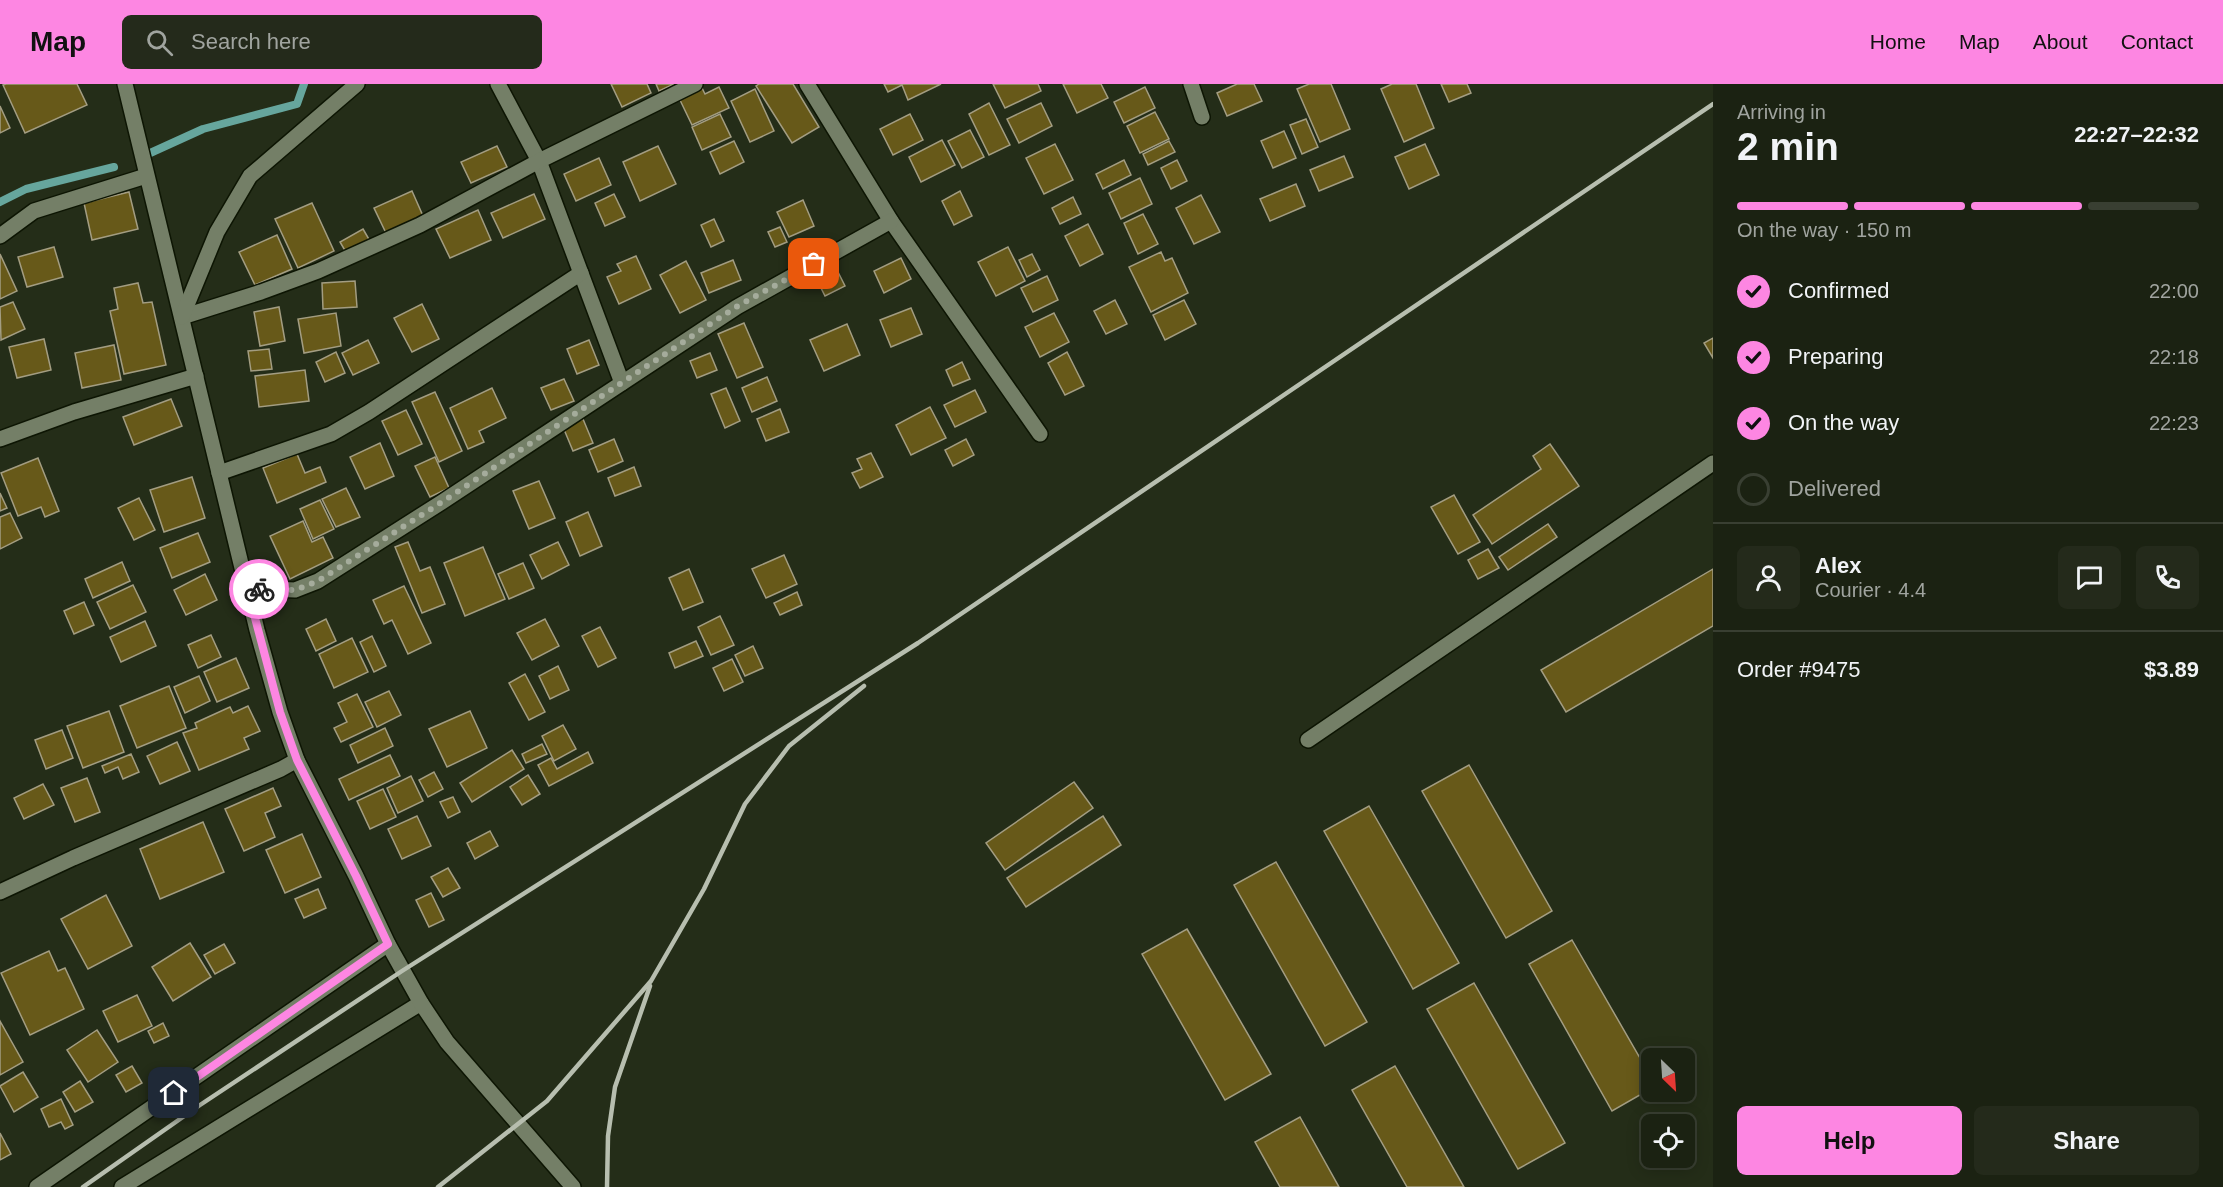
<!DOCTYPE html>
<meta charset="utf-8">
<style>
body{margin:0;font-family:Arial,sans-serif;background:#242a1b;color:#f1f3f6;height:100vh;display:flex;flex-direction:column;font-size:22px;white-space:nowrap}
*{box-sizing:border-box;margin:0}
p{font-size:20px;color:#a0a49f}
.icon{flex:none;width:33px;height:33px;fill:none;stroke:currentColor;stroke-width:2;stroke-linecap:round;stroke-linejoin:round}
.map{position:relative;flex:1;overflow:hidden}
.details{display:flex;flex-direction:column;background:#1b2212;width:510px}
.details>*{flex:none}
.needle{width:39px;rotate:155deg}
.tools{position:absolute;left:1641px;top:964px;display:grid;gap:12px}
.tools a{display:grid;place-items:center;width:54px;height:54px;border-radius:9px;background:#1b2212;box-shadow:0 3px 15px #0003,0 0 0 2px #393f32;font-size:30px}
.pin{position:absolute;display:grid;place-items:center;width:51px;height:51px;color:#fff;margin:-26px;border-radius:12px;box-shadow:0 3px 9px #0006}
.courier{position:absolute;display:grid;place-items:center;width:60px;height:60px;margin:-30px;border:4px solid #fd86e2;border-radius:50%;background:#fff;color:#222;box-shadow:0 2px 8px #0007}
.summary em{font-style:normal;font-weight:600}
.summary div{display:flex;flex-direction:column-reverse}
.summary{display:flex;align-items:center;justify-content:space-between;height:102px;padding:0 24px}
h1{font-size:39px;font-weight:600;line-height:45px}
.bar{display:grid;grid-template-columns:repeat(4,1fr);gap:9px 6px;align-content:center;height:72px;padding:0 24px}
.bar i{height:8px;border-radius:4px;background:#393f32}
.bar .active{background:#fd86e2}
.bar p{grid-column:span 4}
.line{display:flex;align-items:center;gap:15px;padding:0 24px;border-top:2px solid #393f32}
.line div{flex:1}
.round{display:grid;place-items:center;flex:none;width:63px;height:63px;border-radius:9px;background:#242a1b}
ol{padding:0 24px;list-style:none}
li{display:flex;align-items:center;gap:18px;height:66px}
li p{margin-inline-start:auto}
li .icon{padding:6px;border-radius:50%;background:#fd86e2;color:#111;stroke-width:4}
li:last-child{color:#a0a49f}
li i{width:33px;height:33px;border:3px solid #393f32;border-radius:50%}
.button{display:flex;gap:12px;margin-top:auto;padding:12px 24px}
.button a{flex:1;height:69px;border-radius:9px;background:#fd86e2;color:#111;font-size:24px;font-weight:600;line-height:69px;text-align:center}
.button a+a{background:#242a1b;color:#f1f3f6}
header{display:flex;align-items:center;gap:36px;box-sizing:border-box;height:84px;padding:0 30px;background:#fd86e2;color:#111}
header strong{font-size:28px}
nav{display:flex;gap:33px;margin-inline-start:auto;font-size:21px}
.search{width:420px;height:54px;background:#242a1b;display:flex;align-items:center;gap:15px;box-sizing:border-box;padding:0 21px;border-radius:9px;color:#a0a49f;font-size:22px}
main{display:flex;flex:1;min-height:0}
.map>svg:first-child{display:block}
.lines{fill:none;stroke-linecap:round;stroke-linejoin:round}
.stream{stroke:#66a69d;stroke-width:8}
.building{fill:#675919;stroke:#a39d82;stroke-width:1.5}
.service-casing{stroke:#0d1503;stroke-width:18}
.minor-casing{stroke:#0d1503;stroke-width:18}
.tertiary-casing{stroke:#0d1503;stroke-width:18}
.service{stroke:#747f67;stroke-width:15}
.minor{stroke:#747f67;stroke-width:15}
.tertiary{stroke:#747f67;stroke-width:15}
.rail{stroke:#b7beaf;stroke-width:4.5}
.done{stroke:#a5ac9c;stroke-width:6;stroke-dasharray:0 10.8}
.route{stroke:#fd86e2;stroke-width:8}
</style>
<header>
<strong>Map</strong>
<div class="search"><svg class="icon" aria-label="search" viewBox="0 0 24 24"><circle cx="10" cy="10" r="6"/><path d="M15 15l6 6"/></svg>Search here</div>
<nav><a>Home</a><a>Map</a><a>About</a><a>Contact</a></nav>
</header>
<main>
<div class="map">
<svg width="1713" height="1103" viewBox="0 0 1713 1103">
<rect width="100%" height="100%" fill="#242d18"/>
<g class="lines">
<g class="stream">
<polyline points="148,70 203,45 297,20 304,0"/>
<polyline points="0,118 26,105 114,83"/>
</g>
</g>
<g class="building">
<polygon points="6,0 77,0 87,21 25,49 3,1"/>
<polygon points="611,0 647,0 651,9 622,23"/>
<polygon points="656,0 674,0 659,7"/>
<polygon points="759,0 793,0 819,43 792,59 756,2"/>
<polygon points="884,0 941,0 908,16 902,1 888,8"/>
<polygon points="993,0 1038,0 1041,7 1005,24"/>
<polygon points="1063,0 1101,0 1108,14 1077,29"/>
<polygon points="1237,0 1254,0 1262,17 1227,32 1217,9"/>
<polygon points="1309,0 1331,0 1350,45 1320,58 1297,5"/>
<polygon points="1392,0 1416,0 1434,44 1404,58 1381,5"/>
<polygon points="1441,0 1467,0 1471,9 1449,18"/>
<polygon points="719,3 729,24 692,41 679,14 702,4 705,10"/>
<polygon points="1145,3 1155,24 1124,39 1114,18"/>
<polygon points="755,5 774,47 750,58 731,17"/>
<polygon points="989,19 1010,61 989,71 969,30"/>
<polygon points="1041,19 1052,42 1019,59 1007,35"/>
<polygon points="0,22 10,44 0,49"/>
<polygon points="1155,28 1169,55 1140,69 1127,42"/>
<polygon points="720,30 731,53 702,66 692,43"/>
<polygon points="910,30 923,56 893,71 880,45"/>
<polygon points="1306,35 1318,63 1302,70 1290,41"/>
<polygon points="970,46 984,73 962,84 948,57"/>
<polygon points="1284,47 1296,74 1273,84 1261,57"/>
<polygon points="942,56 955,81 921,98 909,73"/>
<polygon points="734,57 744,78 720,90 710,68"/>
<polygon points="1169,57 1175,68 1148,81 1143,70"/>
<polygon points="1055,60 1073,96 1044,110 1026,74"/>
<polygon points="1425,60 1439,91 1409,105 1395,73"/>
<polygon points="497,62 507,83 471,99 461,78"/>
<polygon points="658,62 676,100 640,117 623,78"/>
<polygon points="1344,72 1353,93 1319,107 1310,86"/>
<polygon points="599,74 611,101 576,117 564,90"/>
<polygon points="1124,76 1131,91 1103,105 1096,90"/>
<polygon points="1177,76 1187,97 1171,105 1161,84"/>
<polygon points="1140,94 1152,120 1121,135 1109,109"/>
<polygon points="1296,100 1305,122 1270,137 1260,115"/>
<polygon points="412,107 423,132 386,149 374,124"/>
<polygon points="960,107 972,132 954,141 942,117"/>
<polygon points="129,108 138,145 92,156 84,119"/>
<polygon points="534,110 545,135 503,154 491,129"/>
<polygon points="614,110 625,133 605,142 595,119"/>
<polygon points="1201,111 1220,148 1194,160 1176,124"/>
<polygon points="1073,113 1081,130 1060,140 1052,124"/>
<polygon points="803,116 814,142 789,153 777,128"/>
<polygon points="312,119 334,167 298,184 275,135"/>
<polygon points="478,126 491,156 450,174 436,145"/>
<polygon points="1143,130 1158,160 1138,170 1124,139"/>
<polygon points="714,135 724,157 711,163 701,141"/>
<polygon points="1088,140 1103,170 1080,182 1065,152"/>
<polygon points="780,143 787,158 775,163 768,148"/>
<polygon points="363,145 370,157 347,170 340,158"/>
<polygon points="277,151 292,185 255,201 239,168"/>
<polygon points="54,163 63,193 27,203 18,173"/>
<polygon points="1008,163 1025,197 996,212 978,178"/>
<polygon points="1161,168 1165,177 1172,174 1188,209 1151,228 1129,183"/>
<polygon points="0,170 17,207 0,215"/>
<polygon points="1032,170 1040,186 1027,193 1019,176"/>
<polygon points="636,172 651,205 619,220 607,193 621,187 617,180"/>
<polygon points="901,174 911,195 884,209 874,187"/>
<polygon points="733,176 741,196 709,209 701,189"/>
<polygon points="686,177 706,216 680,229 660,191"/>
<polygon points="836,184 845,202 825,212 816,194"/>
<polygon points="1047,192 1058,216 1033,228 1021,204"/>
<polygon points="355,197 357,223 323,225 322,199"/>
<polygon points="138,199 143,219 152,218 166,281 124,290 110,227 118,225 114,204"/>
<polygon points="1115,216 1127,240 1106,250 1094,227"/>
<polygon points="1184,216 1196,240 1165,256 1153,231"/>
<polygon points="13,218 25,245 1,256 0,223"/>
<polygon points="422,220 439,255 412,268 394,234"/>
<polygon points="279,223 285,257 260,262 254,228"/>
<polygon points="911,224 922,250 891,263 880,236"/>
<polygon points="336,229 341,262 304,269 298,235"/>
<polygon points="1054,229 1069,258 1040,273 1025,243"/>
<polygon points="744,239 763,283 737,294 718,250"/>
<polygon points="847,240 860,271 824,287 810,256"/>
<polygon points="1713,254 1713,274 1704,259"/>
<polygon points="44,255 51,286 17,294 9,263"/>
<polygon points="368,256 379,279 353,291 342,269"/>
<polygon points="589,256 599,281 577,290 567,265"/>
<polygon points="114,261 121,296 82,304 75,269"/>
<polygon points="269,265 272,285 251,287 248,267"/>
<polygon points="336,268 345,289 325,298 316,278"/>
<polygon points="1067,268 1084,302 1065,311 1048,279"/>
<polygon points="710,269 717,286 697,294 690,277"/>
<polygon points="962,278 970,295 953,302 946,286"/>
<polygon points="305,286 309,317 259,323 255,292"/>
<polygon points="767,293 777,317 752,328 742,304"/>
<polygon points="564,295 574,317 551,326 541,304"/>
<polygon points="492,304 506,334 479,347 484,358 468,365 450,324"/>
<polygon points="726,304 740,337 725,344 711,310"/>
<polygon points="975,306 986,328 955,343 944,321"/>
<polygon points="435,308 462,367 439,378 412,318"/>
<polygon points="171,315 182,342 134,361 123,333"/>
<polygon points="930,323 946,354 911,371 896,341"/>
<polygon points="780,325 789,348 766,357 757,335"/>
<polygon points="406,326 422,360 398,371 382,337"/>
<polygon points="583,335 593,359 573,367 563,343"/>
<polygon points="614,355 623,377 598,388 589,366"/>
<polygon points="966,355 974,371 953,382 945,366"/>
<polygon points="380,359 394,392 365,405 350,373"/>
<polygon points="1550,360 1579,402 1492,460 1473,431 1541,385 1533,372"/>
<polygon points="871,369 883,393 860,404 852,389 862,385 857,375"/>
<polygon points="297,370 305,389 320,383 326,398 277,419 263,384"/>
<polygon points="435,373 449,404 430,413 415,382"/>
<polygon points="38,374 59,427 45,433 41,423 18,432 1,389"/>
<polygon points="634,383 641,402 615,412 608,394"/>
<polygon points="192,393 205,434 164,448 150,406"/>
<polygon points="539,397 555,434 529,445 513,407"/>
<polygon points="346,404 360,433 336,443 322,415"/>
<polygon points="0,409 7,424 0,427"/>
<polygon points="1454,411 1480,458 1458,470 1431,423"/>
<polygon points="139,414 155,446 134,456 118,424"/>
<polygon points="320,416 334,445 313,455 300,425"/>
<polygon points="588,428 602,462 580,472 566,438"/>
<polygon points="10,429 22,454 0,465 0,433"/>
<polygon points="303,437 312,458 323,453 333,474 290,495 270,452"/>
<polygon points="1548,440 1557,453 1508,486 1499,473"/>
<polygon points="198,449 210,478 172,494 160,464"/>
<polygon points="408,458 420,487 430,483 445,520 422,529 395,463"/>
<polygon points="558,458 569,481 542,495 530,471"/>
<polygon points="483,463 505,515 465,532 444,479"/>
<polygon points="1488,465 1499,484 1478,495 1468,476"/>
<polygon points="784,471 797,500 766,514 752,485"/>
<polygon points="122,478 130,497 93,514 85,495"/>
<polygon points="523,479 534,504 509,515 498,490"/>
<polygon points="689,485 703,518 683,526 669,494"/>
<polygon points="1713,485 1713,542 1566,628 1541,586"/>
<polygon points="205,490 217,516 186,531 174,506"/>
<polygon points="133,501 146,528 110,545 97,518"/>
<polygon points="404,502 431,559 408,570 392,536 384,540 373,516"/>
<polygon points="797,508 802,521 780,531 774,519"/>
<polygon points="84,518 94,541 74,550 64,527"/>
<polygon points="720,532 734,561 711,571 698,543"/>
<polygon points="326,535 336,557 316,567 306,545"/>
<polygon points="545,535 559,562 532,576 517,549"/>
<polygon points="145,537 156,562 121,578 110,553"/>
<polygon points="600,543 616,574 598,583 582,552"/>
<polygon points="211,551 221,573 198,584 188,561"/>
<polygon points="372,552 386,582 374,588 360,558"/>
<polygon points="352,554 368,588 334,604 319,570"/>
<polygon points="696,557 703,572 675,584 669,569"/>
<polygon points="753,562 763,584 745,592 735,571"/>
<polygon points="236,574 249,604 217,618 204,588"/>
<polygon points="732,575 743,598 724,607 713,584"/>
<polygon points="558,582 569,606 550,615 539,592"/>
<polygon points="525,590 545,628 529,636 509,599"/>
<polygon points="199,592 210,617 185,629 174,603"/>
<polygon points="169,602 186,644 137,664 120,622"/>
<polygon points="389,607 401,631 377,643 365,618"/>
<polygon points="357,610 373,643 341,658 334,644 347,638 338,619"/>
<polygon points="248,622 260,647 244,654 249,665 199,686 183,649 197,644 195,639 230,623 233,629"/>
<polygon points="109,627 124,668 83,684 67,642"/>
<polygon points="470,627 487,664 447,683 429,645"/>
<polygon points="563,641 576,665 554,677 542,652"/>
<polygon points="385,644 393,662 358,679 350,661"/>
<polygon points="62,646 73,674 46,685 35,656"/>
<polygon points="177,658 190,687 160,700 147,672"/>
<polygon points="542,660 547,670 526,679 522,670"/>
<polygon points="512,666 524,685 472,718 460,699"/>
<polygon points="588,668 593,679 549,702 538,681 551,674 557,685"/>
<polygon points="131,670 139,688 123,695 118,683 105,689 102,682"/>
<polygon points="390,671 400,692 349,716 339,695"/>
<polygon points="1469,681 1552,827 1506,854 1422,707"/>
<polygon points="434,688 443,705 428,713 419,696"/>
<polygon points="528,691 540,710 522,721 510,703"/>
<polygon points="411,692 423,717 398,729 387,704"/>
<polygon points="87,694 100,728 75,738 61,704"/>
<polygon points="1074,698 1093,724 1005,786 986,759"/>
<polygon points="43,700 54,721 24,735 14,714"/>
<polygon points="273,704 281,722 265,729 275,753 244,767 225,725"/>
<polygon points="383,705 396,733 370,745 357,717"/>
<polygon points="453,713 460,728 448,734 440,718"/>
<polygon points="1369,722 1459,879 1413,905 1324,747"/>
<polygon points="417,732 431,762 402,775 388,745"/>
<polygon points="1103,732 1121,761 1026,823 1007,794"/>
<polygon points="203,738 224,788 160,815 140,765"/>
<polygon points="490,747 498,762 475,775 467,759"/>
<polygon points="302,750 321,793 285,809 266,766"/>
<polygon points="1276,778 1367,938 1325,962 1234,801"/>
<polygon points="448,784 460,804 443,813 431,793"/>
<polygon points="318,805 326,824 304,834 295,815"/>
<polygon points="431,809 444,836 429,843 416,816"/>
<polygon points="106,811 132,862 88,885 61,835"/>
<polygon points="1187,845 1271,990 1225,1016 1142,870"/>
<polygon points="1572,856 1652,995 1652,1004 1612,1027 1529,880"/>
<polygon points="190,859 211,893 173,917 152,883"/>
<polygon points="224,860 235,879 215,890 204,871"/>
<polygon points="49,867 58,887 65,884 84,925 30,951 1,889"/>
<polygon points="1474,899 1565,1059 1518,1085 1427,925"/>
<polygon points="137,911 152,942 118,958 103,927"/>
<polygon points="0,937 23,978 0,991"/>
<polygon points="163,939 169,952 154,959 148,947"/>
<polygon points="97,946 118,978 88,998 67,966"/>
<polygon points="132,982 142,999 126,1008 116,991"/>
<polygon points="1395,982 1464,1103 1407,1103 1352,1006"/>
<polygon points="23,988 38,1013 14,1028 0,1002"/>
<polygon points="80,997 93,1018 75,1028 63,1008"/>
<polygon points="61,1015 73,1041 65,1045 61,1038 49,1043 41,1025"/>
<polygon points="1300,1033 1339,1103 1280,1103 1255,1058"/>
<polygon points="0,1049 11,1070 0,1076"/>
</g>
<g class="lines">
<defs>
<g id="service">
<polyline points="1308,656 1713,379"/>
<polyline points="122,1103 421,919"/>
</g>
<g id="minor">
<polyline points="498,0 539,77 622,299"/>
<polyline points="807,0 891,137 1040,350"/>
<polyline points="1191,0 1202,33"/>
<polyline points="0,152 34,127 146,92"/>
<polyline points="182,233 261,208 318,187 420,141 539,77 695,0"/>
<polyline points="0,355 74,328 196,292"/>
<polyline points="219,389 331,350 369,328 581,189"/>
<polyline points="247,504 295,506 318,497 442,418 737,223 891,137"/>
<polyline points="0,808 73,774 281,685 297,676 356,792 388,860 421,919 447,958 573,1103"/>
<polyline points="37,1103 388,860"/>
</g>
<g id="tertiary">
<polyline points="125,0 257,546 280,628 297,676"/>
<polyline points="182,233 217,148 250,92 357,0"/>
</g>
</defs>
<use href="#service" class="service-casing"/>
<use href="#minor" class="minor-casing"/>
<use href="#tertiary" class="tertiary-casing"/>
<use href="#service" class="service"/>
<use href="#minor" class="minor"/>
<use href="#tertiary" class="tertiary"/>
<g class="rail">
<polyline points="83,1103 200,1021 402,887 918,559 1713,20"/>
<polyline points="438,1103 547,1017 651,897 704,805 745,720 789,662 864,602"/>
<polyline points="607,1103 608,1052 615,1003 650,902"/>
</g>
</g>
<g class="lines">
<polyline class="done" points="259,505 295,506 318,497 442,418 736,223 814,180"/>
<polyline class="route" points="174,1009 388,860 356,792 297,676 280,628 247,504 259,505"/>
</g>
</svg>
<div class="tools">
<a><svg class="needle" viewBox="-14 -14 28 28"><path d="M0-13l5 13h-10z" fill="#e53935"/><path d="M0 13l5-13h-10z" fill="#a0a49f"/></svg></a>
<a><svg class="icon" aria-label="locate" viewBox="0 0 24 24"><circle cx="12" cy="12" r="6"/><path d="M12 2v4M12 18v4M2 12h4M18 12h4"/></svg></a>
</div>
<div class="pin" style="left:814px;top:180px;background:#ea580c"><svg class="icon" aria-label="bag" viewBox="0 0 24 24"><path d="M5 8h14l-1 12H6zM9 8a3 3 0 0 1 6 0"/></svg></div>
<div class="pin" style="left:174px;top:1009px;background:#1f2937"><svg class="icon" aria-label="home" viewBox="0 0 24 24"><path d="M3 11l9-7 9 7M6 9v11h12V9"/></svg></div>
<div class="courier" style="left:259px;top:505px"><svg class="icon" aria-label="bike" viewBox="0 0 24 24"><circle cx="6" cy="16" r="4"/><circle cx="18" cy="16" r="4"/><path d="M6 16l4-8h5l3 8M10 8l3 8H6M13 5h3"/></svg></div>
</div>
<section class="details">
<div class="summary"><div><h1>2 min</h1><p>Arriving in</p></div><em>22:27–22:32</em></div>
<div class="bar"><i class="active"></i><i class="active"></i><i class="active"></i><i></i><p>On the way · 150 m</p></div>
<ol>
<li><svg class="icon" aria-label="check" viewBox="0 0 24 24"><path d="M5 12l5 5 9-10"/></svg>Confirmed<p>22:00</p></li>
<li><svg class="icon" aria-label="check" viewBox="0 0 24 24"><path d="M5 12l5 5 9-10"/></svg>Preparing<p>22:18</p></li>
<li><svg class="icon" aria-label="check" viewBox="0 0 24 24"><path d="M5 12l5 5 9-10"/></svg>On the way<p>22:23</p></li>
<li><i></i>Delivered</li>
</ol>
<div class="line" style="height:108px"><a class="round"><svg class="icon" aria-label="person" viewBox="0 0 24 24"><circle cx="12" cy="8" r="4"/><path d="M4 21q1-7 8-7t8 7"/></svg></a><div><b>Alex</b><p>Courier · 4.4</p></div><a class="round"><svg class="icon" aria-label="chat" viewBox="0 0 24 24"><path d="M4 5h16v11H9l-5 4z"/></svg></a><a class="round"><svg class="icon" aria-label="phone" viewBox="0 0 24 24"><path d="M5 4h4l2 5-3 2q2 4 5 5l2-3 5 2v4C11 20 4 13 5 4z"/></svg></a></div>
<div class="line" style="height:78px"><div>Order #9475</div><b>$3.89</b></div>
<div class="button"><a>Help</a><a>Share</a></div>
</section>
</main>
